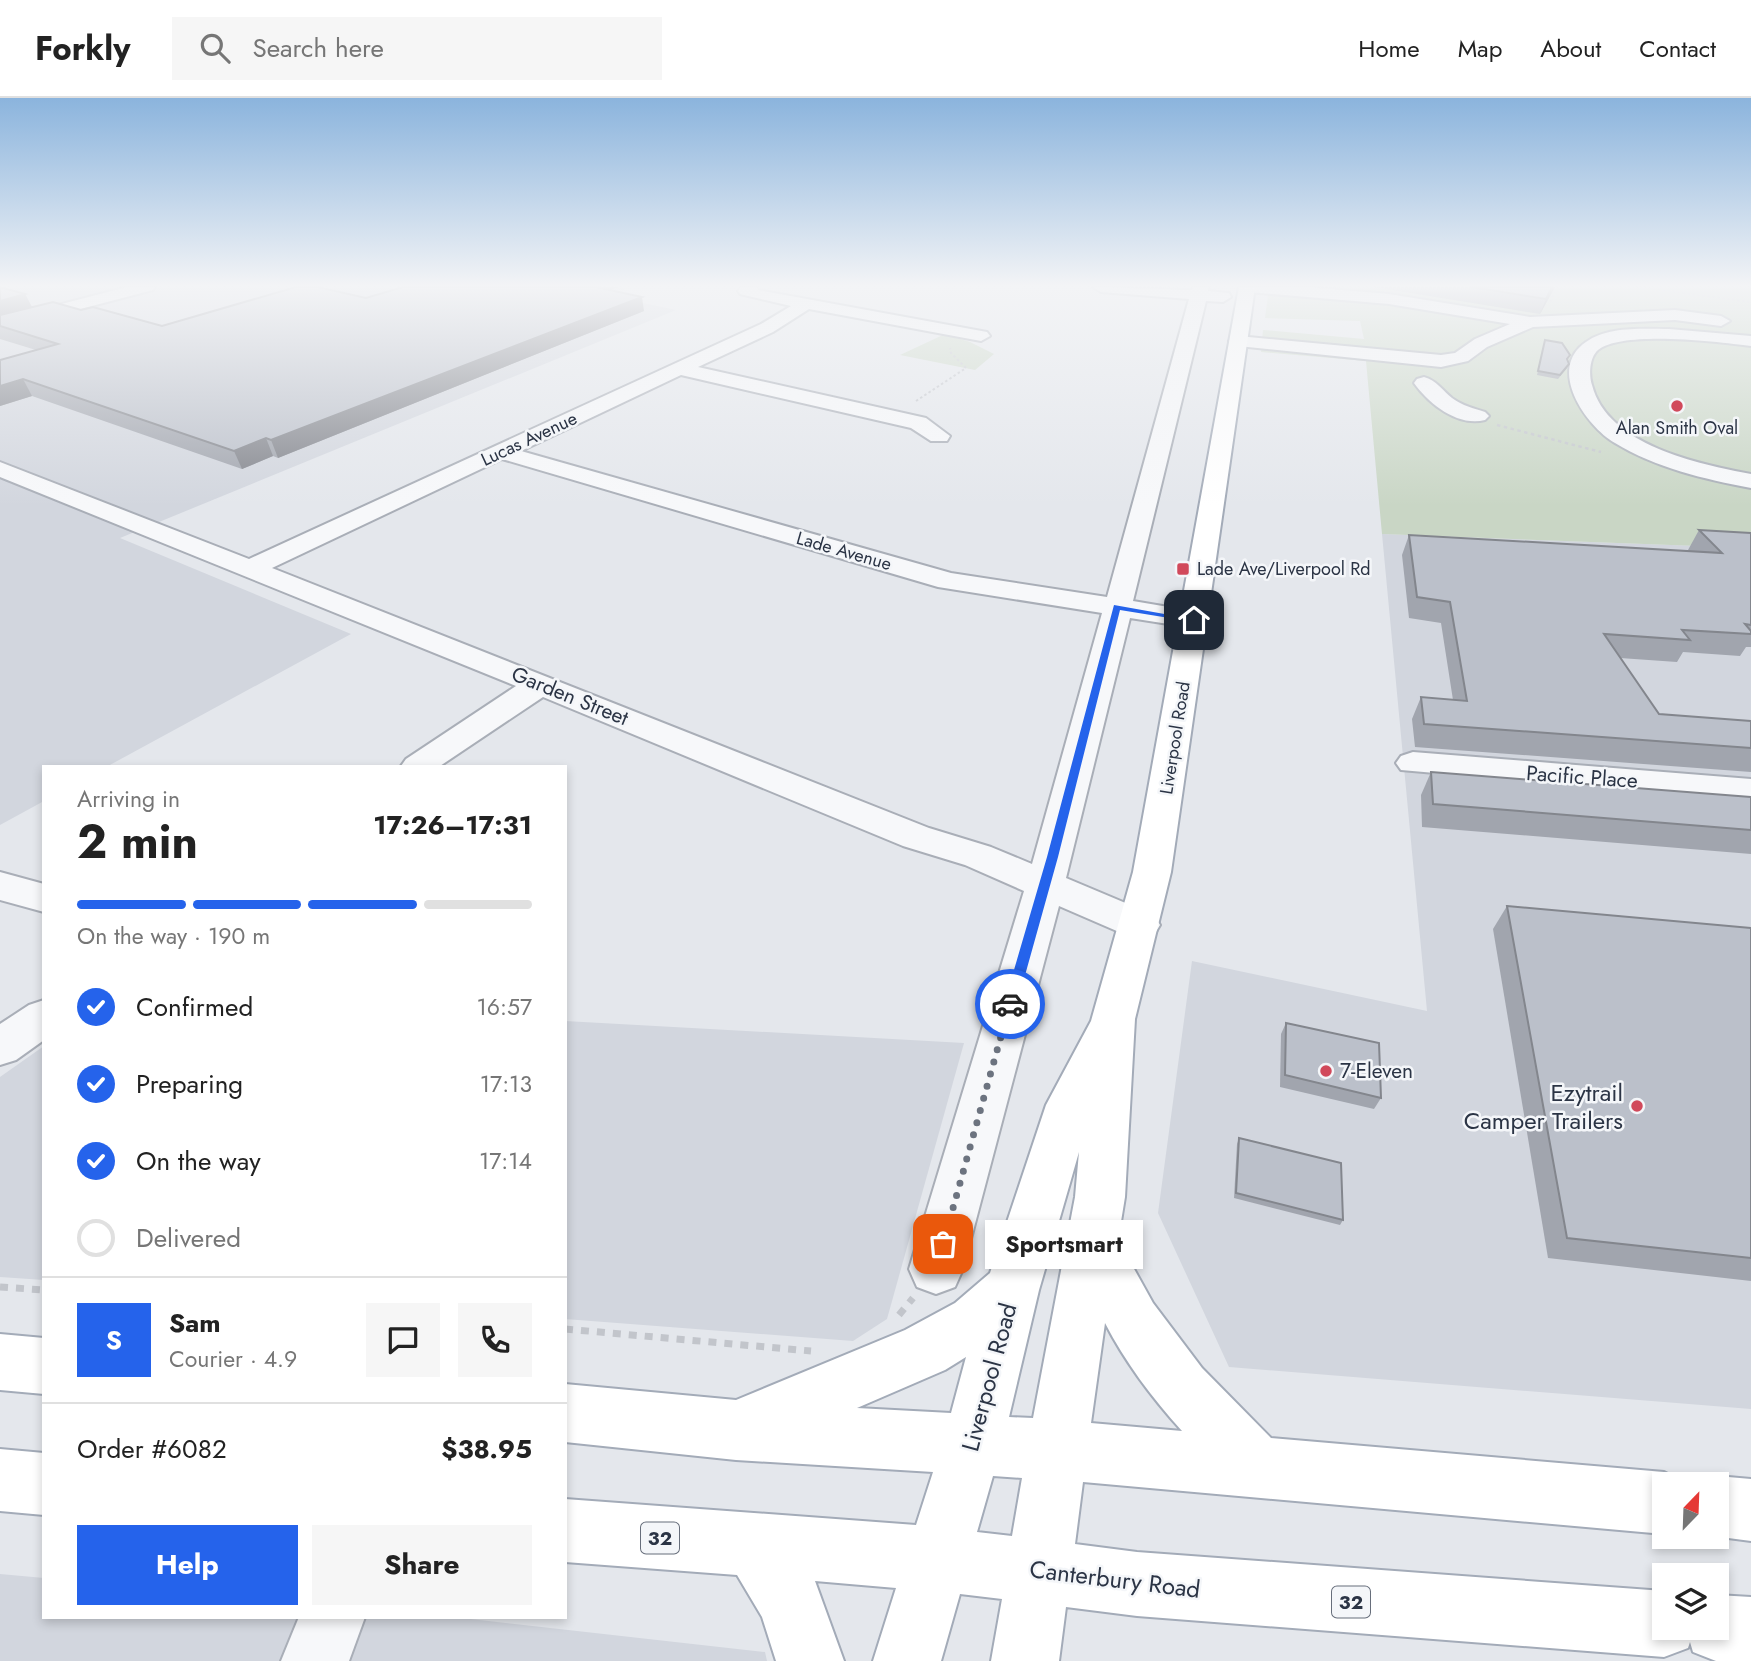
<!DOCTYPE html>
<meta charset="utf-8">
<style>
body{margin:0;font-family:Jost,sans-serif;background:#f6f6f6;color:#222;height:100vh;display:flex;flex-direction:column;font-size:26px;white-space:nowrap}
*{box-sizing:border-box;margin:0}
p{font-size:23px;color:#767676}
.icon{flex:none;width:38px;height:38px;fill:none;stroke:currentColor;stroke-width:2;stroke-linecap:round;stroke-linejoin:round}
.map{position:relative;flex:1;overflow:hidden}
.panel{position:absolute;left:42px;top:667px;width:525px;height:854px;display:flex;flex-direction:column;background:#fff;border-radius:0px;box-shadow:0 4px 10px #0003}
.panel>*{flex:none}
.needle{width:46px;rotate:23deg}
.controls{position:absolute;left:1652px;top:1374px;display:grid;gap:14px}
.controls a{display:grid;place-items:center;width:77px;height:77px;border-radius:0px;background:#fff;box-shadow:0 4px 10px #0003;font-size:35px}
.pin{position:absolute;display:grid;place-items:center;width:60px;height:60px;color:#fff;margin:-30px;border-radius:14px;box-shadow:0 4px 10px #0006}
.courier{position:absolute;display:grid;place-items:center;width:70px;height:70px;margin:-35px;border:5px solid #2563eb;border-radius:50%;background:#fff;color:#222;box-shadow:0 2px 9px #0007}
.bubble{position:absolute;height:49px;border-radius:0px;background:#fff;box-shadow:0 4px 10px #0003;font-size:23px;font-weight:700;line-height:49px;text-align:center}
.headline em{font-style:normal;font-weight:700}
.headline div{display:flex;flex-direction:column-reverse}
.headline{display:flex;align-items:center;justify-content:space-between;height:119px;padding:0 35px}
h1{font-size:46px;font-weight:700;line-height:52px}
.bar{display:grid;grid-template-columns:repeat(4,1fr);gap:10px 7px;align-content:center;height:84px;padding:0 35px}
.bar i{height:9px;border-radius:5px;background:#e0e0e0}
.bar .on{background:#2563eb}
.bar p{grid-column:span 4}
.line{display:flex;align-items:center;gap:18px;padding:0 35px;border-top:2px solid #e0e0e0}
.line div{flex:1}
.round{display:grid;place-items:center;flex:none;width:74px;height:74px;border-radius:0px;background:#f6f6f6}
ol{padding:0 35px;list-style:none}
li{display:flex;align-items:center;gap:21px;height:77px}
li p{margin-inline-start:auto}
li .icon{padding:7px;border-radius:50%;background:#2563eb;color:#fff;stroke-width:4}
li:last-child{color:#767676}
li i{width:38px;height:38px;border:4px solid #e0e0e0;border-radius:50%}
.cta{display:flex;gap:14px;margin-top:auto;padding:14px 35px}
.cta a{flex:1;height:80px;border-radius:0px;background:#2563eb;color:#fff;font-size:28px;font-weight:700;line-height:80px;text-align:center}
.cta a+a{background:#f6f6f6;color:#222}
header{display:flex;align-items:center;gap:42px;box-sizing:border-box;height:98px;padding:0 35px;background:#fff;border-bottom:2px solid #e0e0e0}
header strong{font-size:33px}
nav{display:flex;gap:38px;margin-inline-start:auto;font-size:24px}
.search{width:490px;height:63px;background:#f6f6f6;display:flex;align-items:center;gap:18px;box-sizing:border-box;padding:0 24px;border-radius:0px;color:#767676;font-size:26px}
.map>svg:first-child{display:block}
.built{fill:#d2d6de}
.green{fill:#c9d6c5}
.lines{fill:none;stroke-linecap:round;stroke-linejoin:round}
.minor-casing{stroke:#a9aeb7;stroke-width:4}
.major-casing{stroke:#a3abb8;stroke-width:4}
.path-far2{stroke:#c2c5cb;stroke-width:2;stroke-dasharray:2.5 2.5;stroke-linecap:butt}
.path-far1{stroke:#c2c5cb;stroke-width:2.5;stroke-dasharray:3.5 3.5;stroke-linecap:butt}
.path{stroke:#c2c5cb;stroke-width:7;stroke-dasharray:8 8;stroke-linecap:butt}
.minor{fill:#f7f8fa;fill-rule:evenodd}
.major{fill:#fff;fill-rule:evenodd}
.wall{fill:#a1a5ae}
.shaded-wall{fill:#83868d}
.building{fill:#bbc0ca;stroke:#83868d;stroke-width:2}
.route{fill:#2563eb}
.done{stroke:#6c737f;stroke-width:7;stroke-dasharray:0 12.6}
.poi-dot{fill:#d1495b;stroke:#f4f6f9;stroke-width:2.5}
.labels{text-anchor:middle;dominant-baseline:central;stroke-width:5;stroke-linejoin:round;paint-order:stroke}
.far-poi-label{font-size:18px;fill:#2b3445;stroke:#f4f6f9}
.far-street-label{font-size:18px;fill:#2b3445;stroke:#f4f6f9}
.shield{fill:#f4f6f9;stroke:#676e7b;stroke-width:2}
.shield-label{font-size:19px;font-weight:bold;fill:#2b3445}
.street-label{font-size:21px;fill:#2b3445;stroke:#f4f6f9}
.poi-label{font-size:21px;fill:#2b3445;stroke:#f4f6f9;text-anchor:start}
.near-poi-label{font-size:24px;fill:#2b3445;stroke:#f4f6f9;text-anchor:end}
.near-street-label{font-size:24px;fill:#2b3445;stroke:#f4f6f9}
</style>
<header>
<strong>Forkly</strong>
<div class="search"><svg class="icon" aria-label="search" viewBox="0 0 24 24"><circle cx="10" cy="10" r="6"/><path d="M15 15l6 6"/></svg>Search here</div>
<nav><a>Home</a><a>Map</a><a>About</a><a>Contact</a></nav>
</header>
<div class="map">
<svg width="1751" height="1563" viewBox="0 0 1751 1563">
<rect width="100%" height="100%" fill="#e4e7ec"/>
<g class="built">
<polygon points="0,189 631,189 610,198 676,212 120,440 351,536 108,668 44,668 44,703 0,727"/>
<polygon points="1382,436 1751,450 1751,1311 1229,1269 1158,1115 1192,863 1427,913"/>
<polygon points="565,923 964,945 887,1221 853,1243 565,1221"/>
<polygon points="44,948 44,1182 0,1179 0,979"/>
<polygon points="0,1476 44,1480 44,1519 453,1519 765,1554 767,1563 0,1563"/>
</g>
<g class="green">
<polygon points="1269,189 1751,189 1751,450 1382,436 1366,263 1261,254 1263,232 1364,241 1360,223 1265,220"/>
<polygon points="945,236 970,244 994,256 975,272 900,257"/>
</g>
<g class="lines">
<defs>
<g id="minor">
<polygon points="127,189 155,189 153,192 0,232 0,222"/>
<path d="M741,189H757L758,192L987,234L990,238L981,243L809,211L773,234L698,269L926,320L950,338L947,343H931L911,330L681,277L521,353L951,475L1107,499L1189,201L1101,194L1093,189L1192,192L1193,189H1209L1208,193L1229,195L1231,199L1223,204L1206,203L1133,503L1204,515L1208,521L1204,527L1194,530L1130,520L1066,780L1154,817L1160,827L1154,837L1140,842L1126,837L1059,808L963,1171L955,1189L936,1196L917,1189L909,1171L1024,793L965,767L903,748L543,599L440,668H401L406,661L516,588L0,379V364L249,461L761,226L791,208L740,196L738,193ZM502,361L938,489L1102,515L1032,766L991,749L929,730L272,470Z"/>
<polygon points="1240,189 1307,189 1389,196 1530,219 1675,212 1721,218 1730,223 1721,228 1675,222 1533,229 1487,249 1468,263 1441,269 1238,248 1229,243 1238,238 1441,257 1455,255 1475,241 1510,226 1389,206 1248,194"/>
<path d="M1669,231L1751,238V248C1719,244 1623,232 1598,252C1589,260 1589,277 1592,287C1607,347 1698,366 1751,376V390C1704,381 1656,370 1615,345C1586,328 1546,271 1586,244C1608,228 1644,231 1669,231Z"/>
<path d="M1424,279C1436,282 1443,293 1452,300C1463,308 1473,310 1485,314L1489,318L1485,322C1458,329 1429,306 1414,285L1417,281Z"/>
<polygon points="1413,654 1751,681 1751,703 1401,672 1396,665 1401,658"/>
<polygon points="0,774 44,786 44,814 0,802"/>
<polygon points="44,902 44,942 16,962 0,967 0,926 29,907"/>
<polygon points="299,1519 365,1519 349,1563 281,1563"/>
</g>
<g id="major">
<path d="M1239,189H1255L1171,774L1135,921L1125,1099L1118,1142L1153,1205L1202,1270L1271,1340L1664,1374L1687,1386H1664V1436L1083,1384L1075,1446L1137,1454L1664,1493V1530H1717V1497L1751,1499V1563H1716L1693,1554L1690,1544L1688,1550L1664,1559L1137,1518L1066,1509L1059,1563H991L1002,1501L960,1496L941,1563H873L896,1490L815,1483L844,1563H776L762,1519L737,1477L565,1464V1401L916,1427L933,1374L736,1362L565,1344V1286L736,1302L905,1232L955,1205L990,1175L1046,1007L1091,923L1133,774ZM1079,1054L1075,1099L1033,1320L1009,1319L1039,1192ZM1105,1225C1125,1264 1153,1301 1182,1333L1091,1325ZM966,1259L951,1315L857,1310L945,1272ZM993,1378L1022,1380L1012,1438L977,1434Z"/>
<polygon points="0,1236 44,1240 44,1296 0,1292"/>
<polygon points="0,1351 44,1355 44,1417 0,1413"/>
<polygon points="1717,1378 1751,1381 1751,1443 1713,1438 1717,1438 1717,1386 1698,1386"/>
</g>
</defs>
<use href="#minor" class="minor-casing"/>
<use href="#major" class="major-casing"/>
<g class="path-far2">
<polyline points="1638,189 1751,204"/>
<polyline points="1550,204 1557,189"/>
<polyline points="916,303 966,270 951,255 950,250"/>
</g>
<polyline class="path-far1" points="1497,327 1601,354"/>
<g class="path">
<polyline points="0,1189 44,1192"/>
<polyline points="899,1217 913,1200"/>
<polyline points="565,1231 811,1253"/>
</g>
<use href="#minor" class="minor"/>
<use href="#major" class="major"/>
</g>
<g class="wall">
<polygon points="0,189 25,196 32,209 81,212 162,228 610,192 644,213 278,360 273,358 242,371 32,298 0,308 0,262 36,252 0,241"/>
<polygon points="1374,189 1555,189 1540,216"/>
<polygon points="1545,242 1568,262 1567,270 1558,281 1537,277"/>
<polygon points="1699,432 1751,435 1751,549 1746,549 1740,558 1683,554 1677,564 1620,560 1659,616 1751,623 1751,674 1415,649 1412,621 1421,599 1453,602 1441,525 1409,520 1402,457 1409,437 1690,454 1688,452"/>
<polygon points="1431,674 1751,699 1751,756 1422,729 1421,697"/>
<polygon points="1507,808 1751,830 1751,1183 1548,1160 1493,831"/>
<polygon points="1286,925 1381,1000 1374,1011 1280,989 1281,936"/>
<polygon points="1239,1040 1343,1122 1340,1127 1234,1100 1237,1046"/>
</g>
<g class="shaded-wall">
<polygon points="584,189 618,189 586,201"/>
<polygon points="1552,189 1555,189 1540,216 1546,201"/>
<polygon points="25,196 33,211 0,220 0,203"/>
<polygon points="642,199 644,213 278,360 271,342"/>
<polygon points="23,281 32,298 0,308 0,288"/>
<polygon points="266,340 273,358 242,371 234,353"/>
</g>
<g class="building">
<polygon points="0,189 25,196 0,203"/>
<polygon points="296,189 318,189 366,200 403,189 596,189 642,199 271,342 266,340 234,353 23,281 0,288 0,262 58,246 0,228 0,217 53,204 81,212 93,209 162,228"/>
<polygon points="1472,189 1552,189 1546,201"/>
<polygon points="1545,242 1562,245 1570,257 1567,261 1569,266 1560,277 1538,273"/>
<polygon points="1699,432 1751,435 1751,527 1745,526 1751,533 1751,536 1682,532 1690,542 1604,536 1659,616 1751,623 1751,650 1424,626 1421,599 1467,603 1450,504 1417,499 1409,437 1722,455"/>
<polygon points="1431,674 1751,699 1751,732 1433,706"/>
<polygon points="1507,808 1751,830 1751,1160 1567,1140"/>
<polygon points="1286,925 1379,945 1381,1000 1285,977"/>
<polygon points="1239,1040 1341,1065 1343,1122 1236,1095"/>
</g>
<linearGradient id="sky" x2="0" y2="1"><stop stop-color="#8bb4dd"/><stop offset="0.46" stop-color="#f3f4f6"/><stop offset="1" stop-color="#f3f4f6" stop-opacity="0"/></linearGradient>
<rect width="1751" height="408" fill="url(#sky)"/>
<polygon class="route" points="1114,507 1198,522 1194,524 1120,512 1058,759 1017,906 1010,911 1004,906 1047,759"/>
<g class="lines">
<polyline class="done" points="943,1146 1010,906"/>
</g>
<g class="poi-dot">
<circle cx="1677" cy="308" r="7"/>
<rect x="1176" y="464" width="14" height="14" rx="3.5"/>
<circle cx="1326" cy="973" r="7"/>
<circle cx="1637" cy="1008" r="7"/>
</g>
<g class="labels">
<g class="far-poi-label">
<text x="1677" y="330">Alan Smith Oval</text>
<text x="1197" y="471" text-anchor="start">Lade Ave/Liverpool Rd</text>
</g>
<g class="far-street-label">
<text transform="translate(529 341) rotate(-25)">Lucas Avenue</text>
<text transform="translate(844 453) rotate(16)">Lade Avenue</text>
<text transform="translate(1175 640) rotate(-81)">Liverpool Road</text>
</g>
<g class="shield">
<rect x="641" y="1424.5" width="38" height="31" rx="5"/>
<rect x="1332" y="1488.5" width="38" height="31" rx="5"/>
</g>
<g class="shield-label">
<text x="660" y="1440">32</text>
<text x="1351" y="1504">32</text>
</g>
<g class="street-label">
<text transform="translate(570 598) rotate(22)">Garden Street</text>
<text transform="translate(1582 679) rotate(4)">Pacific Place</text>
</g>
<g class="poi-label">
<text x="1340" y="973">7-Eleven</text>
</g>
<g class="near-poi-label">
<text x="1623" y="994">Ezytrail<tspan x="1623" dy="28">Camper Trailers</tspan></text>
</g>
<g class="near-street-label">
<text transform="translate(989 1279) rotate(-75)">Liverpool Road</text>
<text transform="translate(1115 1481) rotate(7)">Canterbury Road</text>
</g>
</g>
</svg>
<div class="controls">
<a><svg class="needle" viewBox="-14 -14 28 28"><path d="M0-13l5 13h-10z" fill="#e53935"/><path d="M0 13l5-13h-10z" fill="#767676"/></svg></a>
<a><svg class="icon" aria-label="layers" viewBox="0 0 24 24"><path d="M12 4l9 5-9 5-9-5zM3 14l9 5 9-5"/></svg></a>
</div>
<div class="pin" style="left:943px;top:1146px;background:#ea580c"><svg class="icon" aria-label="bag" viewBox="0 0 24 24"><path d="M5 8h14l-1 12H6zM9 8a3 3 0 0 1 6 0"/></svg></div>
<div class="pin" style="left:1194px;top:522px;background:#1f2937"><svg class="icon" aria-label="home" viewBox="0 0 24 24"><path d="M3 11l9-7 9 7M6 9v11h12V9"/></svg></div>
<div class="courier" style="left:1010px;top:906px"><svg class="icon" aria-label="car" viewBox="0 0 24 24"><path d="M5 17H2v-5l4-1 3-4h7l3 4 3 1v5h-3M9 17h6M6 11h13"/><circle cx="7" cy="17" r="2"/><circle cx="17" cy="17" r="2"/></svg></div>
<div class="bubble" style="left:985px;top:1122px;width:158px">Sportsmart</div>
<section class="panel">
<div class="headline"><div><h1>2 min</h1><p>Arriving in</p></div><em>17:26–17:31</em></div>
<div class="bar"><i class="on"></i><i class="on"></i><i class="on"></i><i></i><p>On the way · 190 m</p></div>
<ol>
<li><svg class="icon" aria-label="check" viewBox="0 0 24 24"><path d="M5 12l5 5 9-10"/></svg>Confirmed<p>16:57</p></li>
<li><svg class="icon" aria-label="check" viewBox="0 0 24 24"><path d="M5 12l5 5 9-10"/></svg>Preparing<p>17:13</p></li>
<li><svg class="icon" aria-label="check" viewBox="0 0 24 24"><path d="M5 12l5 5 9-10"/></svg>On the way<p>17:14</p></li>
<li><i></i>Delivered</li>
</ol>
<div class="line" style="height:126px"><b class="round" style="background:#2563eb;color:#fff">S</b><div><b>Sam</b><p>Courier · 4.9</p></div><a class="round"><svg class="icon" aria-label="chat" viewBox="0 0 24 24"><path d="M4 5h16v11H9l-5 4z"/></svg></a><a class="round"><svg class="icon" aria-label="phone" viewBox="0 0 24 24"><path d="M5 4h4l2 5-3 2q2 4 5 5l2-3 5 2v4C11 20 4 13 5 4z"/></svg></a></div>
<div class="line" style="height:91px"><div>Order #6082</div><b>$38.95</b></div>
<div class="cta"><a>Help</a><a>Share</a></div>
</section>
</div>
